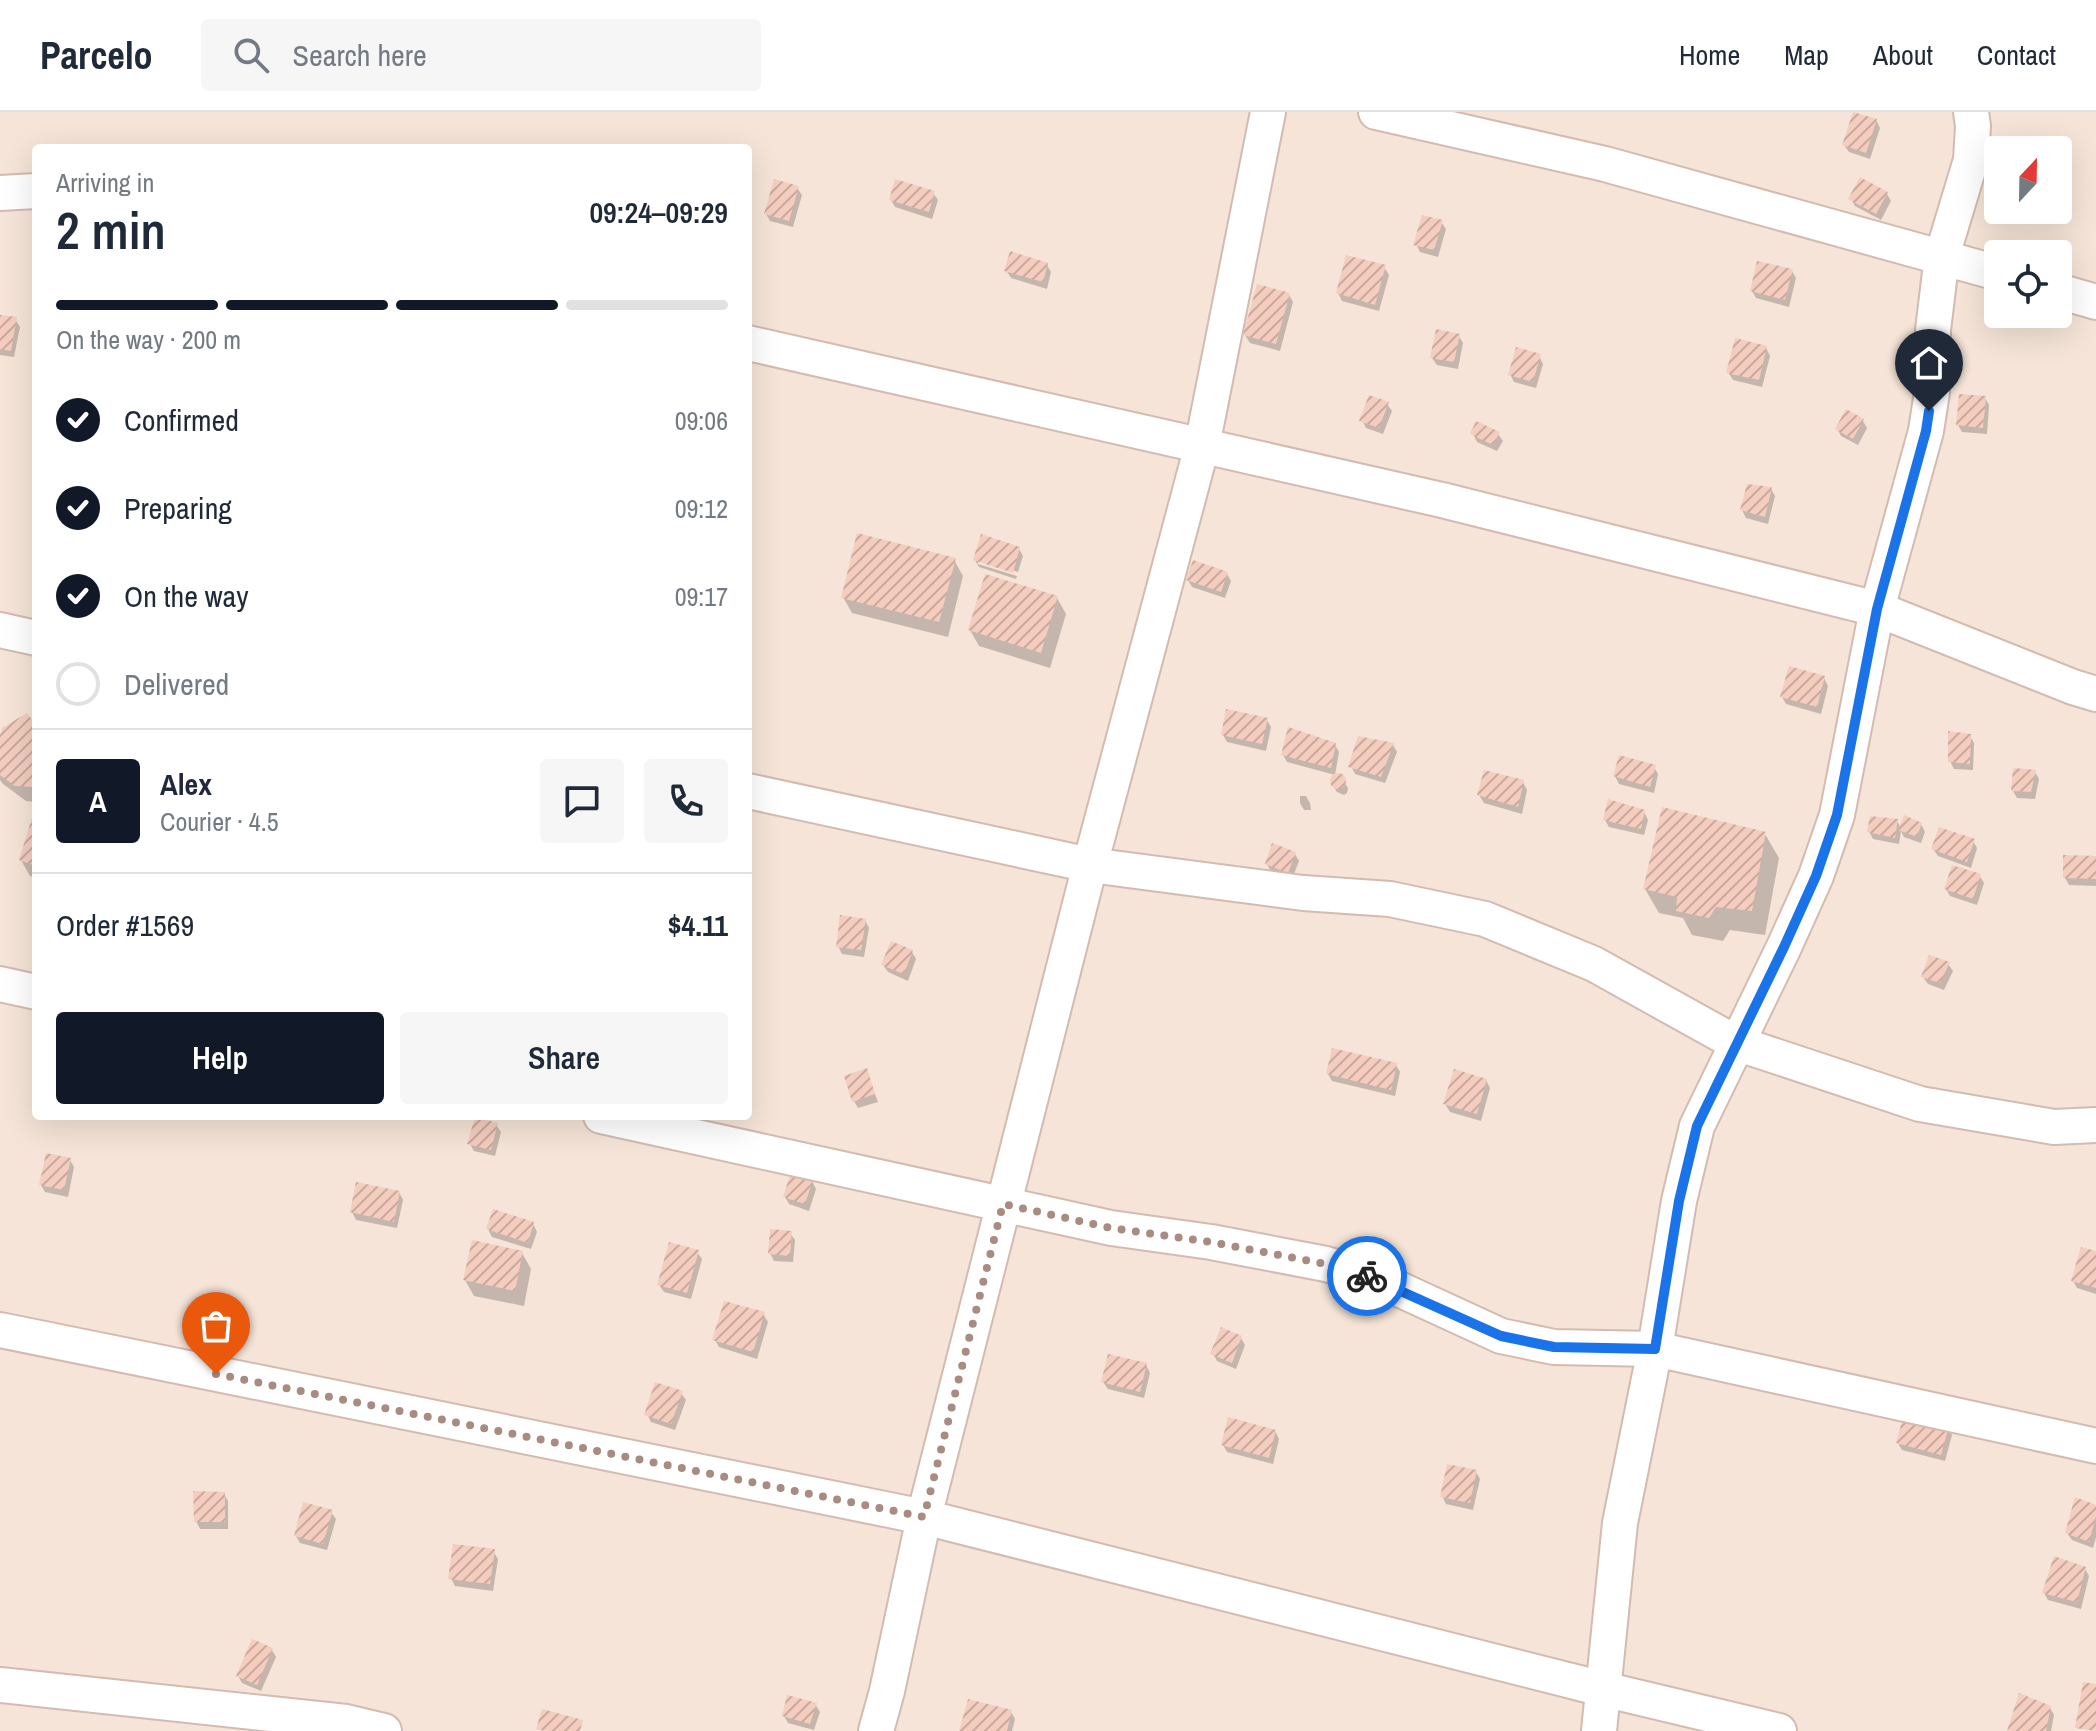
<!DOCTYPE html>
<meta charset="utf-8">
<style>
body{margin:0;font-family:"Archivo Narrow",sans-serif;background:#f6f6f7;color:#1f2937;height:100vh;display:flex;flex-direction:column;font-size:30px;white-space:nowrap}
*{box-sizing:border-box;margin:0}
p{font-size:26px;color:#747a83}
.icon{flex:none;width:44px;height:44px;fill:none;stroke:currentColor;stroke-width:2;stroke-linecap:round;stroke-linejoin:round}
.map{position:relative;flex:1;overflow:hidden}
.details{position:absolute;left:32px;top:32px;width:720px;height:976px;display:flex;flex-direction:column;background:#fff;border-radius:8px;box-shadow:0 8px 32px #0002}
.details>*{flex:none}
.needle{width:52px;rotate:22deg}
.fabs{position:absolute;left:1984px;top:24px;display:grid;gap:16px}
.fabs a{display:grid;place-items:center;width:88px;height:88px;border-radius:8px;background:#fff;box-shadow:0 8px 32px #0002;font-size:40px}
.pin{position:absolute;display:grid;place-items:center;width:68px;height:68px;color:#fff;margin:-82px -34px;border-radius:50% 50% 50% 0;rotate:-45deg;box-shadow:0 0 8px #0007}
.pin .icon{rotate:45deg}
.courier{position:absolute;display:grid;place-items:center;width:80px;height:80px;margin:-40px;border:6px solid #1a73e8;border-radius:50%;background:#fff;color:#222;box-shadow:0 2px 10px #0007}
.head em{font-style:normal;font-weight:600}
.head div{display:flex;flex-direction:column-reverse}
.head{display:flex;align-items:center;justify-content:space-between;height:136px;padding:0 24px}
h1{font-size:52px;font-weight:600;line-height:60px}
.bar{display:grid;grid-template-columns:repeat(4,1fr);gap:12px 8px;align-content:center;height:96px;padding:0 24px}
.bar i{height:10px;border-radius:6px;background:#e0e1e3}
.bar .active{background:#111827}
.bar p{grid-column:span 4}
.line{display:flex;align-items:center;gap:20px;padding:0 24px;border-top:2px solid #e0e1e3}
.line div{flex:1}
.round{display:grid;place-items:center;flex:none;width:84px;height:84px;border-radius:8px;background:#f6f6f7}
ol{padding:0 24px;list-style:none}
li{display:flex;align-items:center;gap:24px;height:88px}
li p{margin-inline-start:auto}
li .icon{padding:8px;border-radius:50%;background:#111827;color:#fff;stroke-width:4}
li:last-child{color:#747a83}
li i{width:44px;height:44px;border:4px solid #e0e1e3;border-radius:50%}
.button{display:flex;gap:16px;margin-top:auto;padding:16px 24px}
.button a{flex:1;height:92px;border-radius:8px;background:#111827;color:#fff;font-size:32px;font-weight:600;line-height:92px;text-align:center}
.button a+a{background:#f6f6f7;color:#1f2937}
header{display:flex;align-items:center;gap:48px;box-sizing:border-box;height:112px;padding:0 40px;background:#fff;border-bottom:2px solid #e0e1e3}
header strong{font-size:38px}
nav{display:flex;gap:44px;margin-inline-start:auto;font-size:28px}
.search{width:560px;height:72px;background:#f6f6f7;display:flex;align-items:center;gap:20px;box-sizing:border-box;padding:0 28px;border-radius:8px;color:#747a83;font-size:30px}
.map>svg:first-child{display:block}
.residential{fill:#f5e4d7;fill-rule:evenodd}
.shadow{fill:#0003}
.building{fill:url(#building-hatch)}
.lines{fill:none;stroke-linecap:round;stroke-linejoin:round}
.minor-casing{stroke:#d3bbb0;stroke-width:38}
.minor{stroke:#fff;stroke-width:34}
.done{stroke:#a88c82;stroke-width:8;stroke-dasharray:0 14.4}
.route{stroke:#1a73e8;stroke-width:10}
</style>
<header>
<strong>Parcelo</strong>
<div class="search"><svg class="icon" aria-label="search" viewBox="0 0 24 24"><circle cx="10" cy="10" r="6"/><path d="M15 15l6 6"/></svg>Search here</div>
<nav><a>Home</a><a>Map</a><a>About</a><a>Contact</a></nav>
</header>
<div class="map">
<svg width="2096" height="1619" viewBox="0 0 2096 1619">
<defs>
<pattern id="building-hatch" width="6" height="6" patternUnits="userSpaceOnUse" patternTransform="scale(2)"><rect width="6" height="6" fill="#f4cdbf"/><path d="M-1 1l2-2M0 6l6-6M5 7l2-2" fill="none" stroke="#cba99d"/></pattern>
</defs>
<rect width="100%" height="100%" fill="#fdf3e9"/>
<path class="residential" d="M0,0H2096V1619H0ZM36,36H748V1004H36ZM1998,38H2058V98H1998ZM1998,142H2058V202H1998Z"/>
<g class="shadow">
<polygon points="1876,8 1880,16 1870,47 1849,40 1844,33"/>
<polygon points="797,76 802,83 793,115 770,109 766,102"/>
<polygon points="933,81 938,88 932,107 895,95 891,88"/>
<polygon points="1887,82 1891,89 1881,108 1855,94 1851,87"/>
<polygon points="1441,110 1446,117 1438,145 1420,140 1416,132"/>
<polygon points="1047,153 1051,160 1047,177 1011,166 1006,158"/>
<polygon points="1384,155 1389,163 1379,199 1342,189 1338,181"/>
<polygon points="1792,159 1796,166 1789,195 1756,186 1752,179"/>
<polygon points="1289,183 1293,190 1280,239 1250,231 1245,223"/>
<polygon points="0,205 15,207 20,215 14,245 0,243"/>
<polygon points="1458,223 1463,231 1458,257 1437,253 1432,246"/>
<polygon points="1766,236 1770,244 1762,275 1733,268 1728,260"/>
<polygon points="1539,244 1543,252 1536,276 1514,270 1510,262"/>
<polygon points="1985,286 1989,293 1987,322 1962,320 1958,313"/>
<polygon points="1387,292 1392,299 1383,322 1366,316 1362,308"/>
<polygon points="1863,309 1867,316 1858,333 1841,324 1837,317"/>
<polygon points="1473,322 1498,322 1503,329 1497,339 1477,330"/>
<polygon points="1771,377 1775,384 1768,412 1746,406 1742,398"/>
<polygon points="1019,437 1023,444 1018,460 978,447 978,452 1017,464 1016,467 979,455 975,448"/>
<polygon points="954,448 963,464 948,525 852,501 843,485"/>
<polygon points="1227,462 1231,469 1225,486 1192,475 1188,468"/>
<polygon points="1057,486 1066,502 1050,556 979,534 970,518"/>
<polygon points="1824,566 1828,574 1821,602 1786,592 1782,585"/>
<polygon points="1267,608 1271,615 1266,639 1227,630 1223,623"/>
<polygon points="36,616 36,690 26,689 3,672 0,668 0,630"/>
<polygon points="1970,624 1974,631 1973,658 1954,657 1950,649"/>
<polygon points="1335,633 1339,640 1335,663 1287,650 1283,643"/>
<polygon points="1393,633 1397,640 1385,671 1355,662 1351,654"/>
<polygon points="1654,655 1658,662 1654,681 1619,672 1615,664"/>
<polygon points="2035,660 2039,667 2035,687 2017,686 2013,679"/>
<polygon points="1335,664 1341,664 1343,668 1348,676 1347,681 1344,683 1337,680 1332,672 1333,666"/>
<polygon points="1523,670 1527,678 1522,702 1484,691 1479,683"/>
<polygon points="1300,684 1306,684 1310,691 1311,698 1304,698 1300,691"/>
<polygon points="36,700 36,766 30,764 21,748"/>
<polygon points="1644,700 1648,708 1644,723 1609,715 1605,708"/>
<polygon points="1897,709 1901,716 1921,712 1925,720 1921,731 1904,725 1901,719 1899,732 1873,727 1869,719"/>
<polygon points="1765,722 1779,746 1765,823 1730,818 1723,829 1692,823 1683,806 1659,801 1645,777"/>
<polygon points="1973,729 1977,736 1971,756 1938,744 1933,737"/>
<polygon points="1295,742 1299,749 1292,767 1271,760 1267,752"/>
<polygon points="2096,746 2096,774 2069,773 2065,766"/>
<polygon points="1979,763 1984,771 1977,793 1950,784 1946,777"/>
<polygon points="865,808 869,816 864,845 842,842 838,834"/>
<polygon points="912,840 916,847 908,869 888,860 883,853"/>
<polygon points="1948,852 1953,859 1944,878 1928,872 1923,865"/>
<polygon points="1396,953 1400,960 1395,984 1332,969 1328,962"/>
<polygon points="866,959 878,990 858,996 854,989"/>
<polygon points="1486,968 1490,976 1481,1009 1450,1000 1445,992"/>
<polygon points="496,1013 501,1020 495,1044 474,1039 470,1032"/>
<polygon points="70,1048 74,1055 68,1085 45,1080 41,1073"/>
<polygon points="812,1069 816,1077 809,1099 789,1092 785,1085"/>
<polygon points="399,1080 403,1088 397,1116 356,1108 352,1100"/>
<polygon points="533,1112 537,1120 531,1137 492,1125 488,1117"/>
<polygon points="790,1121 795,1128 793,1150 774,1149 770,1141"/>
<polygon points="697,1140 702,1147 691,1187 664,1180 659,1173"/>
<polygon points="522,1141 531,1157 524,1194 474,1184 465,1168"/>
<polygon points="2096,1141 2096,1182 2077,1176 2073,1169"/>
<polygon points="763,1202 768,1210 757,1247 719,1235 715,1228"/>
<polygon points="1241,1226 1245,1233 1236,1257 1217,1249 1213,1242"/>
<polygon points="1146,1253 1150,1261 1144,1286 1108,1277 1103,1270"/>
<polygon points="681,1281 686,1288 675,1318 651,1310 647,1302"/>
<polygon points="1948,1316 1952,1323 1945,1349 1902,1338 1898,1331"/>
<polygon points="1275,1319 1279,1327 1273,1352 1227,1340 1223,1333"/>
<polygon points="1476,1360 1480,1367 1473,1398 1446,1392 1442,1384"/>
<polygon points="224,1382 228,1389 228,1417 200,1417 196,1409"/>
<polygon points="2096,1395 2096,1425 2093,1436 2072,1428 2067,1421"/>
<polygon points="331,1400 336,1407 327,1438 300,1431 296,1424"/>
<polygon points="493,1439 498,1447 493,1479 455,1474 451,1466"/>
<polygon points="2085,1457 2089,1464 2081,1497 2048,1488 2044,1481"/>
<polygon points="272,1538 276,1545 261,1579 242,1571 238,1564"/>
<polygon points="815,1592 820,1600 814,1618 788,1611 784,1604"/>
<polygon points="2050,1596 2054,1603 2051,1619 2009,1619"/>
<polygon points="1011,1600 1015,1607 1012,1619 961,1619"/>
</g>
<g class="building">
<polygon points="1853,0 1877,7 1866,41 1842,33"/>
<polygon points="1860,65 1888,80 1876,102 1848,87"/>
<polygon points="774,67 799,74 789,109 764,102"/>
<polygon points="895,67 935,79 929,100 889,88"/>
<polygon points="1422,103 1443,108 1434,138 1413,133"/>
<polygon points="1010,139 1048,151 1043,170 1004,159"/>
<polygon points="1346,143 1386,153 1375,193 1336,181"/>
<polygon points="1757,149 1793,157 1785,188 1750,179"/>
<polygon points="1257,172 1290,181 1276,232 1243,223"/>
<polygon points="0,203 17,205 11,239 0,237"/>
<polygon points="1436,217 1460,222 1454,250 1430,246"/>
<polygon points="1735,226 1767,234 1759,268 1726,261"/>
<polygon points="1516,235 1541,242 1533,270 1508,263"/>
<polygon points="1959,282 1986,284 1983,316 1956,313"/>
<polygon points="1369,283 1389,290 1379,316 1359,309"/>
<polygon points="1846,297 1864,307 1853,327 1835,317"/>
<polygon points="1476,309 1500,320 1493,333 1470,322"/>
<polygon points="1747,372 1772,375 1765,405 1740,398"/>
<polygon points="857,421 956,446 939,510 841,486"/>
<polygon points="981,422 1020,435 1013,461 973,448"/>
<polygon points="1193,448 1228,460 1221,480 1186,468"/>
<polygon points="985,462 1058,484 1041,541 968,518"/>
<polygon points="1789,554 1825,564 1817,595 1780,585"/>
<polygon points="1226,597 1268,606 1262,632 1221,623"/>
<polygon points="27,601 36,613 36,671 34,675 15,674 0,663 0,623 2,616"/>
<polygon points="1288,615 1336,631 1331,656 1281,643"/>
<polygon points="1948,619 1971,622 1970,652 1948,650"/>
<polygon points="1358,624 1394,631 1381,665 1348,655"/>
<polygon points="1619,643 1656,653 1650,675 1613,664"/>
<polygon points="2013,656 2036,658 2031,680 2011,679"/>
<polygon points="1484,658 1524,668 1518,695 1477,683"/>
<circle cx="1338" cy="669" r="8"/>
<polygon points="1608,687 1645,698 1641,717 1603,708"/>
<polygon points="1662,695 1766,720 1752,799 1716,795 1709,806 1676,799 1677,785 1643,777"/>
<polygon points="35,696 36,696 36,754 19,748"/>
<polygon points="1904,703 1922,711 1917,725 1898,718"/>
<polygon points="1870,704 1898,707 1895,726 1867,720"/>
<polygon points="1939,715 1975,727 1967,750 1931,737"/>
<polygon points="1272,731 1296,740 1288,761 1265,752"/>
<polygon points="2063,743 2096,744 2096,767 2063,766"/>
<polygon points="1952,753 1981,762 1973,787 1944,777"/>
<polygon points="840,803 866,807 861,838 836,835"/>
<polygon points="891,829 913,838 904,862 881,853"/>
<polygon points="1929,843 1950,850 1940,871 1921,865"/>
<polygon points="1332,936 1397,951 1391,978 1326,962"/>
<polygon points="867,956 875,982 852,990 844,964"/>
<polygon points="1454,957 1487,967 1477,1002 1443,992"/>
<polygon points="475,1005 498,1011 491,1038 467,1032"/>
<polygon points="46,1041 71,1046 64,1078 39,1073"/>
<polygon points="791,1060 813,1068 805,1092 783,1085"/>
<polygon points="356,1070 400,1079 394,1110 350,1100"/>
<polygon points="493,1097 534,1110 528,1131 486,1117"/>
<polygon points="770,1117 792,1119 790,1144 768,1142"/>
<polygon points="472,1128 523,1139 515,1179 463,1168"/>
<polygon points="669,1130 699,1138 687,1181 657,1173"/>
<polygon points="2081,1135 2096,1139 2096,1176 2071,1169"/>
<polygon points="724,1189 765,1200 753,1240 712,1228"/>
<polygon points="1221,1215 1242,1224 1232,1251 1210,1242"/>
<polygon points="1108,1242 1147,1251 1140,1280 1101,1270"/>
<polygon points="655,1270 683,1279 671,1312 644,1303"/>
<polygon points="1904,1302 1949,1314 1941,1343 1896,1331"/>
<polygon points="1228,1305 1276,1318 1269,1346 1221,1333"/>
<polygon points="1447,1352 1477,1358 1470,1391 1440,1385"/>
<polygon points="193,1379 225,1380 225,1410 194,1410"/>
<polygon points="2075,1385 2096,1393 2096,1404 2089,1430 2065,1421"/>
<polygon points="303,1390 333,1398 323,1432 294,1424"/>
<polygon points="453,1432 495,1437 490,1472 448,1467"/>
<polygon points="2054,1444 2086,1455 2077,1490 2042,1481"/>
<polygon points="252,1527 273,1536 257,1573 236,1564"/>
<polygon points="2083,1570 2096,1572 2096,1619 2075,1616"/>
<polygon points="2019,1581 2051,1594 2046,1619 2007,1619"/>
<polygon points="787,1583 817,1591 810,1612 782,1604"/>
<polygon points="968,1587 1012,1598 1007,1619 959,1619"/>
<polygon points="542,1597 583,1608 580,1619 545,1619 536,1617"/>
</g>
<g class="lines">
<defs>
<g id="minor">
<polyline points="1268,0 1202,334 1090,753 1303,781 1390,787 1485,807 1594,852 1736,931 1920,992 2054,1015 2096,1013"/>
<polyline points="1376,0 1605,52 1998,161"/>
<polyline points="0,81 36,79"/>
<polyline points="2058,179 2096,190"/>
<polyline points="748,231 1442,388 1877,497 2073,575 2096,582"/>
<polyline points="0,518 36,526"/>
<polyline points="748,679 1090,753 924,1405 887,1579 876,1619"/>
<polyline points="0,872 36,880"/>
<polyline points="601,1004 1111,1116 1211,1130 1326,1152 1375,1166 1501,1224 1554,1235 1655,1237 2096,1334"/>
<polyline points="0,1218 924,1405 1603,1577 1779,1619"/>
<polyline points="0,1573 346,1610 384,1619"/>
<polyline points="1599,1619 1620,1411 1655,1237 1679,1089 1697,1014 1784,835 1816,764 1837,703 1877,497 1926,319 1932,280 1933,218 1942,144 1971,48 1973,14 1971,0"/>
</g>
</defs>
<use href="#minor" class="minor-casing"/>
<use href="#minor" class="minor"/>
</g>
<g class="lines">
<polyline class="done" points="216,1262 924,1405 1003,1092 1111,1116 1211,1130 1326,1152 1367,1164"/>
<polyline class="route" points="1367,1164 1501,1224 1554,1235 1655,1237 1679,1089 1697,1014 1784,835 1816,764 1837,703 1877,497 1926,319 1929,299"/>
</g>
</svg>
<div class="fabs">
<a><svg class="needle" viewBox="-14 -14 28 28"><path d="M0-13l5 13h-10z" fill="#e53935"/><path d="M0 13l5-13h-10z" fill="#747a83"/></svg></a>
<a><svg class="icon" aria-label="locate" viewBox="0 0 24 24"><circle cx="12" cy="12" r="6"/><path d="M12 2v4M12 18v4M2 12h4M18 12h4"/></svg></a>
</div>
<div class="pin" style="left:216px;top:1262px;background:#ea580c"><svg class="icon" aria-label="bag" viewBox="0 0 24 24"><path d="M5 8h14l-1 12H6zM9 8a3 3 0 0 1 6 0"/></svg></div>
<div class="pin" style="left:1929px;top:299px;background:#1f2937"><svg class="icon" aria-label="home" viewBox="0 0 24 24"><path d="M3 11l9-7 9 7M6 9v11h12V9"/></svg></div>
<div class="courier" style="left:1367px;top:1164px"><svg class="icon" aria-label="bike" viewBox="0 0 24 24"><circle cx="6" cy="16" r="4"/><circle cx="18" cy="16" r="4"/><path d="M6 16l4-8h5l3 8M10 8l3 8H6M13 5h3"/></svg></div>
<section class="details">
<div class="head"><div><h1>2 min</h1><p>Arriving in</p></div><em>09:24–09:29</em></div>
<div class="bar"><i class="active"></i><i class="active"></i><i class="active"></i><i></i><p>On the way · 200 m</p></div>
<ol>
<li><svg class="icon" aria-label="check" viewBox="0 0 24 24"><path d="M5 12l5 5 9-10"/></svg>Confirmed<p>09:06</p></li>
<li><svg class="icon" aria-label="check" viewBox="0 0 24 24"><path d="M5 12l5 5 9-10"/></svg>Preparing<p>09:12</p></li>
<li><svg class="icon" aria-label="check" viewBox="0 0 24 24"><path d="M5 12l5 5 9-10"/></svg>On the way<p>09:17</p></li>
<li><i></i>Delivered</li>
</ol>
<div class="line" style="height:144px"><b class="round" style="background:#111827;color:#fff">A</b><div><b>Alex</b><p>Courier · 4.5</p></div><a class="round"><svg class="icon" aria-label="chat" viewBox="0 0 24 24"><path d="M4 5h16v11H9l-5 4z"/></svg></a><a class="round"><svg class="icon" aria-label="phone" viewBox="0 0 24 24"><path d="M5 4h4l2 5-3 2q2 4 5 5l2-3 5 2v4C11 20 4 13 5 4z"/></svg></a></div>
<div class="line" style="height:104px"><div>Order #1569</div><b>$4.11</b></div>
<div class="button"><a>Help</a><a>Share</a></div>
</section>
</div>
